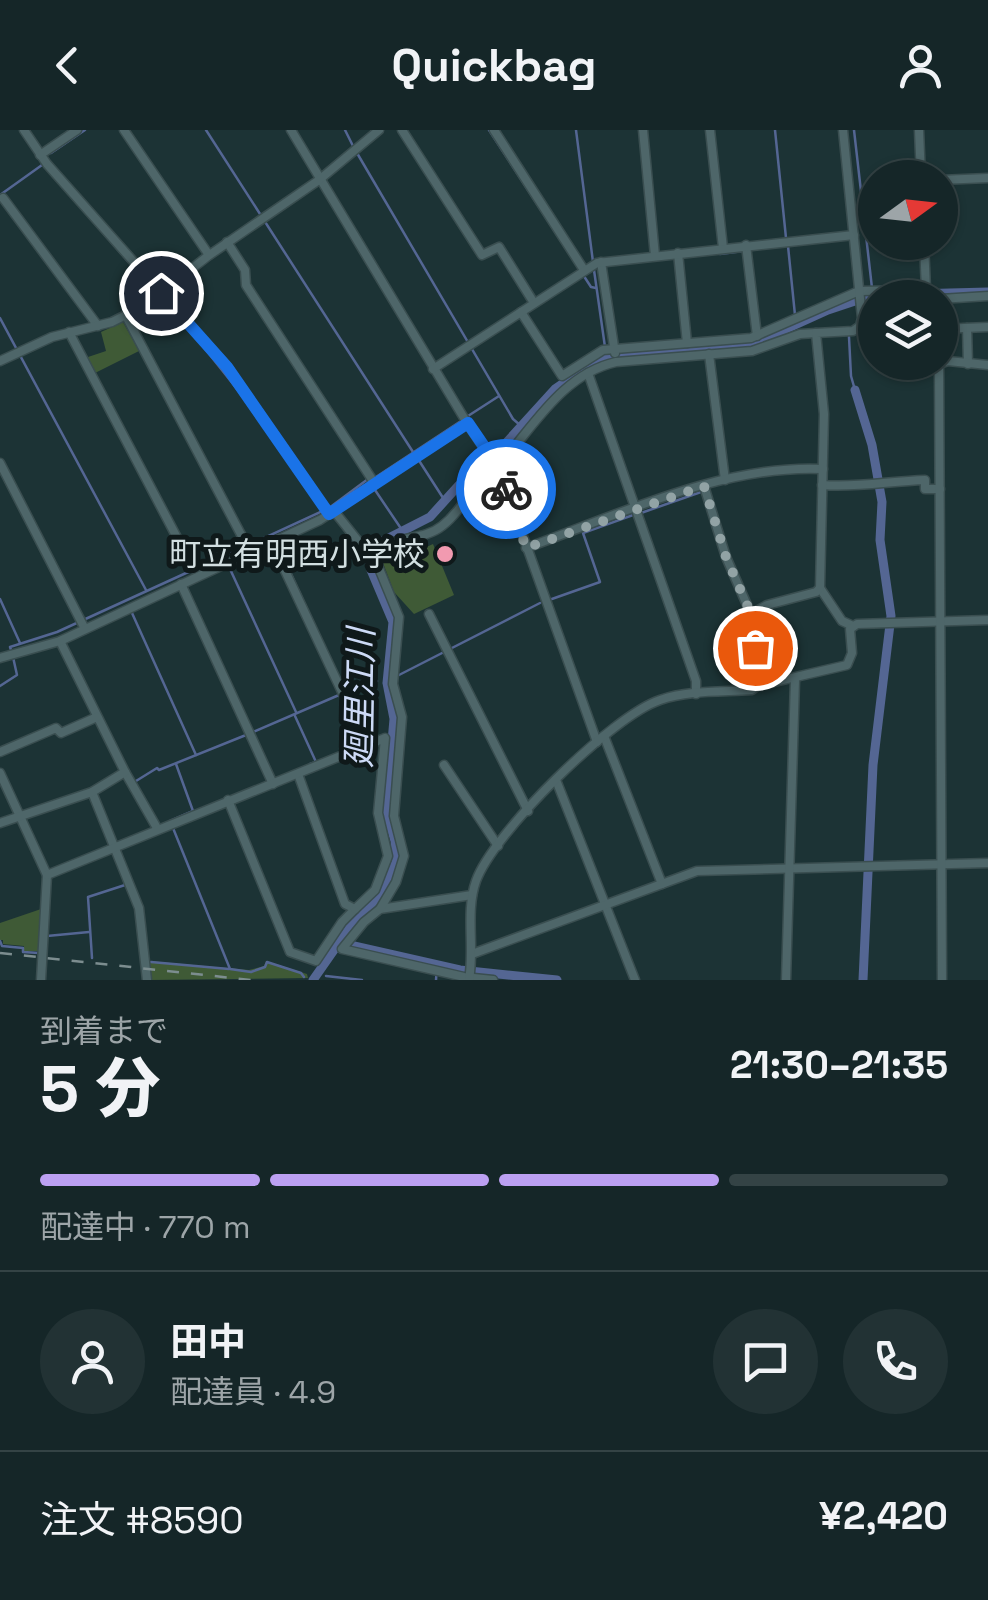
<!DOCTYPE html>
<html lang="ja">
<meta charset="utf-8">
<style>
body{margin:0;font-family:"Space Grotesk","Noto Sans JP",sans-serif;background:#223234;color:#f1f3f6;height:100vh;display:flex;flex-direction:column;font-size:38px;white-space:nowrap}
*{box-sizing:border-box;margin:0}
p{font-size:32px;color:#9da5a8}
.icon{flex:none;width:55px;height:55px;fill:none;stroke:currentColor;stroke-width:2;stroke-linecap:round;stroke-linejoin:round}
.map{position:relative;height:850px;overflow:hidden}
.panel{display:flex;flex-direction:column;background:#152628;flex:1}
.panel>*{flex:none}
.needle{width:65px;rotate:75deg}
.fabs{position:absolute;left:858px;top:30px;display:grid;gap:20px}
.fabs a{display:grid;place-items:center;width:100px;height:100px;border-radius:50%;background:#152628;box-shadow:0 2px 8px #0004,0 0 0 2px #344345;font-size:50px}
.pin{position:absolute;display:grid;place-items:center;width:85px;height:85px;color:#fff;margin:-42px;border:5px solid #fff;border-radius:50%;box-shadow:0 2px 10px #0007}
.courier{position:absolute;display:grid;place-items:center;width:100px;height:100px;margin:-50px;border:8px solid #1a73e8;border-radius:50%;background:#fff;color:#222;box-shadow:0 2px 12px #0007}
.overview em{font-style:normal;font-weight:800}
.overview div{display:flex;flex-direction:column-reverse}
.overview{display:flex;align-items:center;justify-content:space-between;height:170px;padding:0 40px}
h1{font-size:65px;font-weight:800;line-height:75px}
.bar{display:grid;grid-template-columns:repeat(4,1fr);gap:15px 10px;align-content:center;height:120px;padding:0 40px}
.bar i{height:12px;border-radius:8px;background:#344345}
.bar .active{background:#bca0f2}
.bar p{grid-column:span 4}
.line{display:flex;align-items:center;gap:25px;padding:0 40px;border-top:2px solid #344345}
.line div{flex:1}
.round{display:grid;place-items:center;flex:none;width:105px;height:105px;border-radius:52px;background:#223234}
header{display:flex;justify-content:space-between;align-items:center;height:130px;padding:0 40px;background:#152628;font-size:45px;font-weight:800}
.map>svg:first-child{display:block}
.green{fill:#3f5a36}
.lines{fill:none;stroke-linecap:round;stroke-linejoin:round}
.stream{stroke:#546693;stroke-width:2.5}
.river{stroke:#546693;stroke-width:9}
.minor-casing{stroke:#3a4e50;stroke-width:11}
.minor{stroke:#4e6669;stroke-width:8}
.rail{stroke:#7c8d8f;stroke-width:2.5;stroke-dasharray:12 12;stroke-linecap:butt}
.done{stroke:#92a3a5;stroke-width:10;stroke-dasharray:0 18}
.route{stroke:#1a73e8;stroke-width:12}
.poi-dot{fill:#f29ab0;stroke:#0f191a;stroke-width:4}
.labels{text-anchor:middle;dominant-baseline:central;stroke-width:10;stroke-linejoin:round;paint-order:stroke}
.poi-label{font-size:32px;fill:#d2dfe1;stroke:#0f191a;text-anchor:end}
.water-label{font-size:35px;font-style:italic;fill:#cddaf6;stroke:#0f191a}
</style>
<header><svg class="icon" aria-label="back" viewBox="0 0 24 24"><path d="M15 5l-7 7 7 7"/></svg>Quickbag<svg class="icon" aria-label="person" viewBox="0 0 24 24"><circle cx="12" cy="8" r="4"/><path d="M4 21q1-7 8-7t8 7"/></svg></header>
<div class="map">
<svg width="988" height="850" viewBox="0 0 988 850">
<rect width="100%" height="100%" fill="#1c3335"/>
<g class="green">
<polygon points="123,192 139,221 93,244 85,228 106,221 101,202"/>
<polygon points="410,414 422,419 433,414 454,465 414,484 394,462 383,433 387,424"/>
<polygon points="44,778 39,821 24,821 24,816 3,814 3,810 0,810 0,793"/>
<polygon points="149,831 249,840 264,836 266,831 307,844 308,848 149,850"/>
</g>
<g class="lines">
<g class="stream">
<polyline points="206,0 413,322"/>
<polyline points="345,0 353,16"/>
<polyline points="489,0 591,157 596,158"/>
<polyline points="576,0 593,132"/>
<polyline points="775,0 786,108"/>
<polyline points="854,0 872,158"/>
<polyline points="51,23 85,0"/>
<polyline points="357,23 513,289 520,295"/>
<polyline points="0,65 42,35"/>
<polyline points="78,74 155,162"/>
<polyline points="788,116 796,195"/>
<polyline points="720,121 720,124 743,121"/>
<polyline points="594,140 605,217"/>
<polyline points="0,188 146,460"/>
<polyline points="194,205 245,269"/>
<polyline points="849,207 851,246 855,260"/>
<polyline points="468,286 499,266"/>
<polyline points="418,329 445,371"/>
<polyline points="376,347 461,291"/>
<polyline points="375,360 402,400"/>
<polyline points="641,383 701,362"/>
<polyline points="251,414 329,378 368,349"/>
<polyline points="278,416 313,492"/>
<polyline points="224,426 296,582"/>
<polyline points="0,469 20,513"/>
<polyline points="549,470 600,452 583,403 633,385"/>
<polyline points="132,483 196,625"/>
<polyline points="11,520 10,517 57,502 243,417"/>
<polyline points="399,545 540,473"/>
<polyline points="384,553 387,553"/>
<polyline points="0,556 17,545 13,527"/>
<polyline points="347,562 377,551"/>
<polyline points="295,586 316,632 310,634"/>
<polyline points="253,602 339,565"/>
<polyline points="136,651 157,638 159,640 246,605"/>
<polyline points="170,691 193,681 176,634"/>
<polyline points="173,698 230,839 251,842 265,837 267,832 301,843 304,847"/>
<polyline points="47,806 89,802"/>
<polyline points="0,811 2,816 23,818 23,822 39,823"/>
<polyline points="92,828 88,767 125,755 123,747"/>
<polyline points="151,832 229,839"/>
<polyline points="326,846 362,850"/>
<polyline points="436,850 437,835"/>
</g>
<g class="river">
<polyline points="855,260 872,315 882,372 880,410 891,486 873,635 863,850"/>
<polyline points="342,807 354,816 460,840 557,850"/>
<polyline points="313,850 355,790 380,768 396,732 395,711 386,681 394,589 387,553 393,492 371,440 369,428 373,416 430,387 459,355 506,313 555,259 600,228 755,213 828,180 873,165 988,162"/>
</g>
<defs>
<g id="minor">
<polyline points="24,0 47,34 227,237 329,384"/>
<polyline points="124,0 209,125"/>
<polyline points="291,0 467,293"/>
<polyline points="402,0 482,125 499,117 534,173"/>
<polyline points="494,0 584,140"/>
<polyline points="643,0 655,126"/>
<polyline points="710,0 723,118"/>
<polyline points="919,0 921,48"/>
<polyline points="40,25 77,0"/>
<polyline points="940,50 988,48"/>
<polyline points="3,68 98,196"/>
<polyline points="227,112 245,140 246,155 375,354"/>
<polyline points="746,115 757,206"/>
<polyline points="678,123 687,213"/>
<polyline points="601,132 615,223"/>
<polyline points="940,169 988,166"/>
<polyline points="521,182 562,246 603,220 751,208 859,161 926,160 924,112"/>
<polyline points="126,186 246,414"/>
<polyline points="967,198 968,234"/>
<polyline points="857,199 863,202 875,202"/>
<polyline points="940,199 988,197"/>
<polyline points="69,202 193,438"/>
<polyline points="709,224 725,350"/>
<polyline points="0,231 52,207 112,192 144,176 208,126 319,50 379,0"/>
<polyline points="433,239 597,133 854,105"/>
<polyline points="588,243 696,551 696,564"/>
<polyline points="0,333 85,499"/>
<path d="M822,355C857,358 890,351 925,350V359H940"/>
<polyline points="704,356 726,427 751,484"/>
<polyline points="334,381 362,416 378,421"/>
<polyline points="272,413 367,615"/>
<path d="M526,418C618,385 724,334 823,339"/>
<polyline points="181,454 273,654"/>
<polyline points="820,458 842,491 853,496"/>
<polyline points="429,484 528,681"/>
<polyline points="60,511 125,642 157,698"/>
<polyline points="0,528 60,511 320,390 467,293 500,342 597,612"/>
<polyline points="757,556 847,535 852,523 850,499 857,494 988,490"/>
<polyline points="604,606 662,754"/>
<polyline points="0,622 56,598 61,603 97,587"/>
<polyline points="444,635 498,716"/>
<polyline points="0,643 47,745 41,850"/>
<polyline points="556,650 635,850"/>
<polyline points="92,662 139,778 147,850"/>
<polyline points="228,670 290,822 316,831 342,792 355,779 345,774 298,644"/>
<polyline points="0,693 92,662 125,642"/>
<polyline points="47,745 385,608 378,683 388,726 375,760 355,779"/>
<polyline points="472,765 380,779 364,792 342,819 464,847 493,850"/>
<path d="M380,779L396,752L404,726L394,686L402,587L393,554L399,487L378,436V421C396,405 423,411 442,396C459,383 469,363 481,347C490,336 502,332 511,321C540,286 568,243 616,232L752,221L800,204L816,203"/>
<polyline points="472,824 697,741 988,733"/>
<path d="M469,850C475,817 465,782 476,751C493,703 612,586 660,570C688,560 722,562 752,560L757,556L759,544L751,484L767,475L816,462L820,458L824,284L816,203L853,201L860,196L862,188L843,0"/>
<polyline points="786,850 795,550"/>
<polyline points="942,850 939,234 948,231 988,235"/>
</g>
</defs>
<use href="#minor" class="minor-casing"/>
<use href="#minor" class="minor"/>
<polyline class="rail" points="0,823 251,850"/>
</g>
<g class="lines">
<polyline class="done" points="506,359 526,418 704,356 726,427 751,484 755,518"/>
<polyline class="route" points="161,163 227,237 329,384 468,293 496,334 506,359"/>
</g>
<circle class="poi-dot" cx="445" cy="424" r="10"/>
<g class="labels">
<g class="poi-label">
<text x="425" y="424">町立有明西小学校</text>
</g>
<g class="water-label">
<text transform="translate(360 568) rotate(-89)">廻里江川</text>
</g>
</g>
</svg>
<div class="fabs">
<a><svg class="needle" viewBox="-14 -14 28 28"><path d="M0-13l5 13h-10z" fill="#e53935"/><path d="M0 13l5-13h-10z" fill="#9da5a8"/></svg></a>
<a><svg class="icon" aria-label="layers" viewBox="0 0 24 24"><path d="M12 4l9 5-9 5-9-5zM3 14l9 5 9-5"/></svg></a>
</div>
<div class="pin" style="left:755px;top:518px;background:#ea580c"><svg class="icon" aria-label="bag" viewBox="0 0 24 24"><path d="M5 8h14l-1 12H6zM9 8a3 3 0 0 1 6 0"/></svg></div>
<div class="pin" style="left:161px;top:163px;background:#1f2937"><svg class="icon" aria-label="home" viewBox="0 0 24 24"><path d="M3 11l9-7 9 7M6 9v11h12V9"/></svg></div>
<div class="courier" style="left:506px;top:359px"><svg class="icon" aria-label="bike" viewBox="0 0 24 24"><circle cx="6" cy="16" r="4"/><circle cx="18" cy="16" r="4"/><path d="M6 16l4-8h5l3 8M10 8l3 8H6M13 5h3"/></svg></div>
</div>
<section class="panel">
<div class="overview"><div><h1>5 分</h1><p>到着まで</p></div><em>21:30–21:35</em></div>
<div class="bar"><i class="active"></i><i class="active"></i><i class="active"></i><i></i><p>配達中 · 770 m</p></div>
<div class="line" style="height:180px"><a class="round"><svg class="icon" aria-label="person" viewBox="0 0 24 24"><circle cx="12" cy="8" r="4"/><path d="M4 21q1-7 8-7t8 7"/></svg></a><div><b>田中</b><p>配達員 · 4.9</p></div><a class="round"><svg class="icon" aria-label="chat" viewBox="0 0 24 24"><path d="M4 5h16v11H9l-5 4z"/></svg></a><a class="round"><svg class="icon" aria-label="phone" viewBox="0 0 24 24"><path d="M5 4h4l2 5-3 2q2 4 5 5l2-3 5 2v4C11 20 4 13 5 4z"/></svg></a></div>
<div class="line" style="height:130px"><div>注文 #8590</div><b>¥2,420</b></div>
</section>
